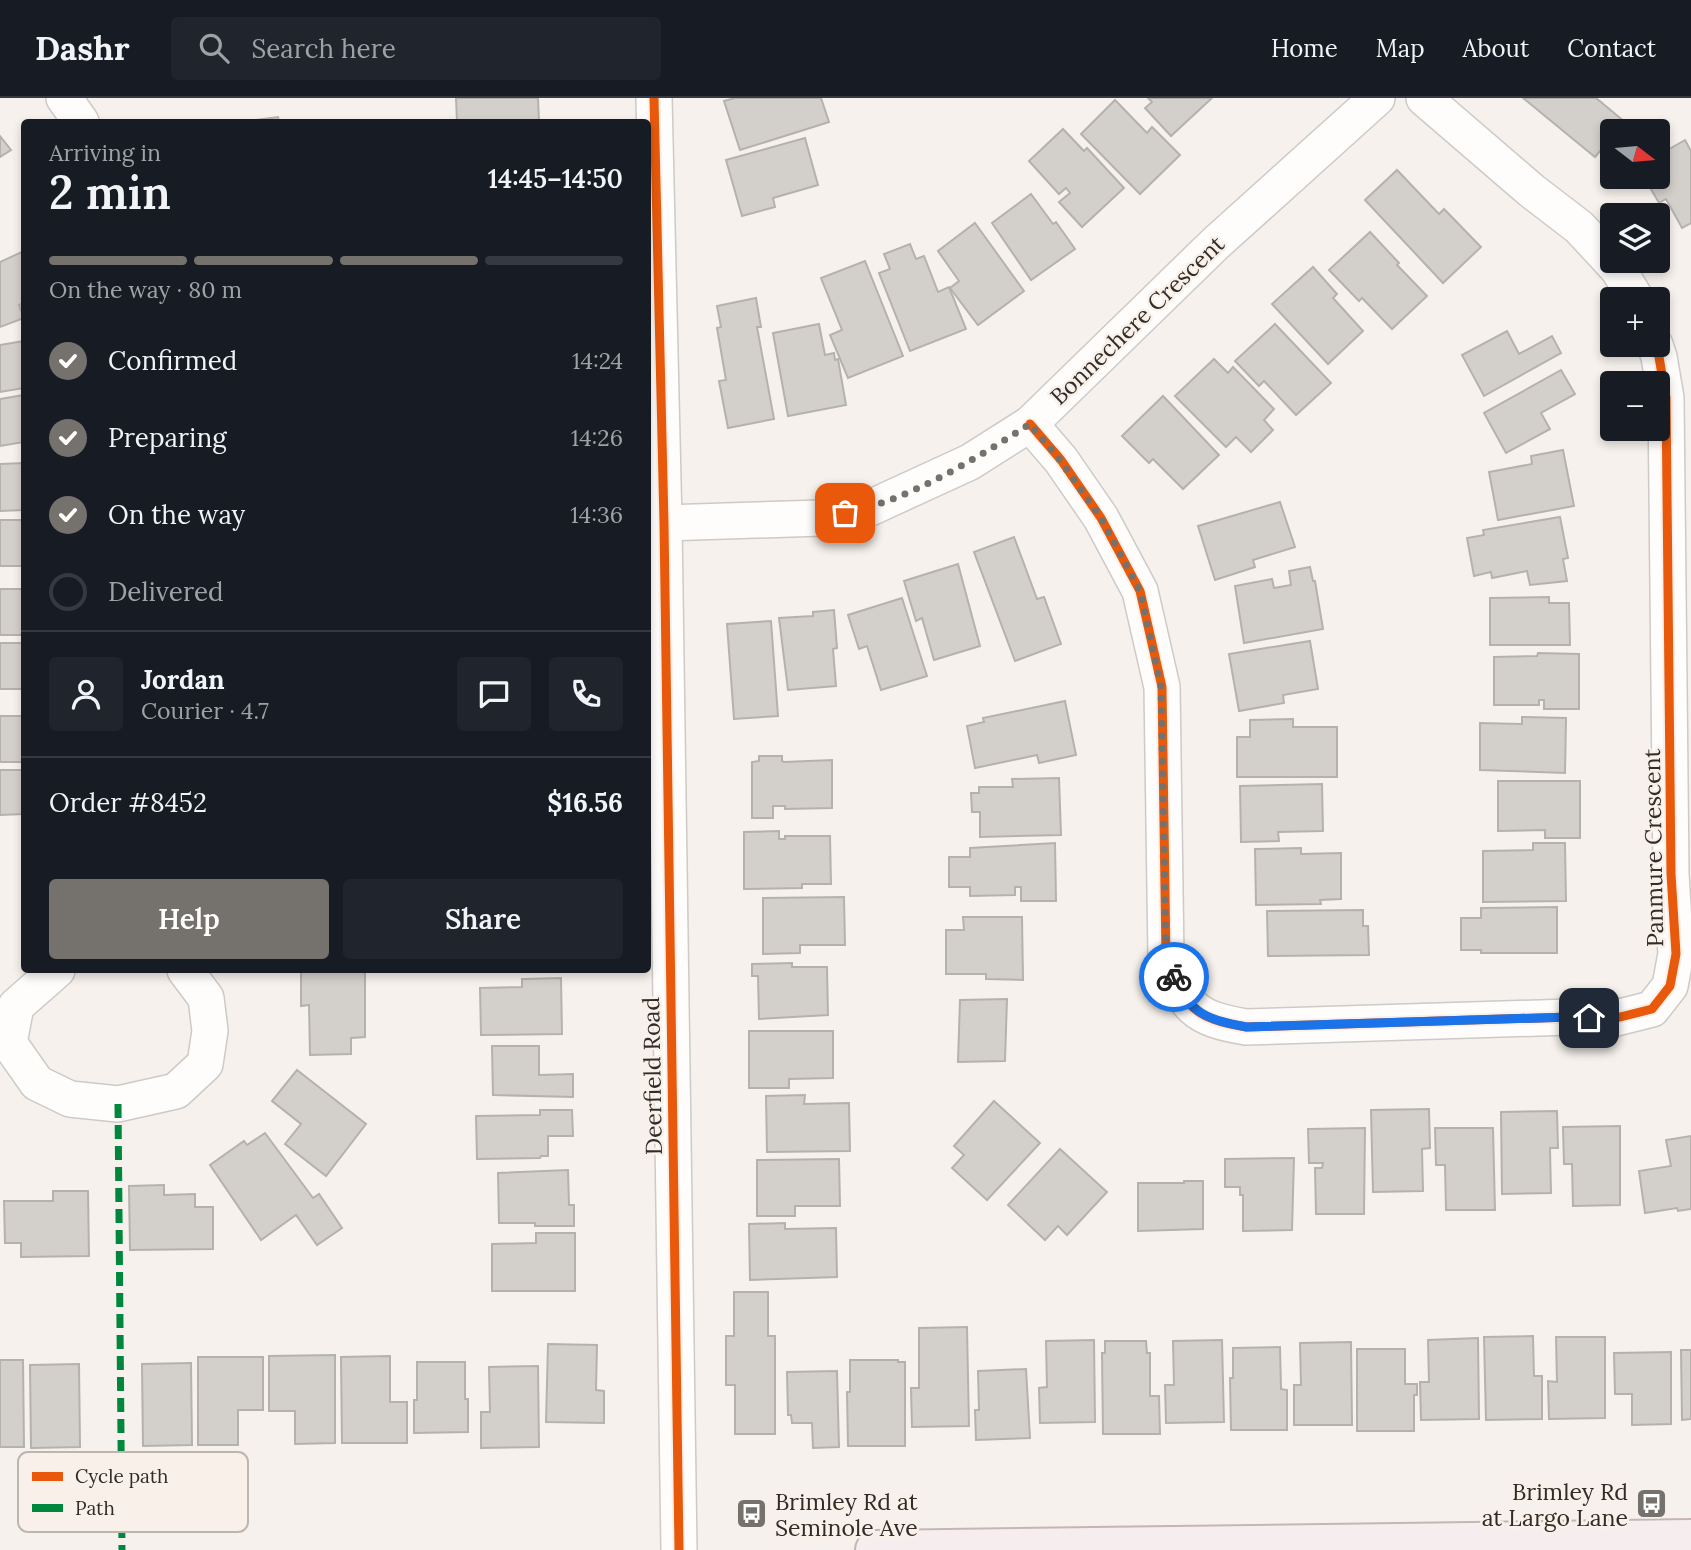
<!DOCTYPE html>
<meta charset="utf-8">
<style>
body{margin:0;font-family:Lora,serif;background:#20242c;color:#f1f3f6;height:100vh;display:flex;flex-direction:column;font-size:26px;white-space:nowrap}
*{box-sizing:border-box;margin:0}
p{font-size:23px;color:#9ea1a6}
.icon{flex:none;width:38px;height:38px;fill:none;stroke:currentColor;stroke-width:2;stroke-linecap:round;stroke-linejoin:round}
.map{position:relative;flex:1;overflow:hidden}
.drawer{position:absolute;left:21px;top:21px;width:630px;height:854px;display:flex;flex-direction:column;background:#171b24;border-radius:7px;box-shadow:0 4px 10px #0003}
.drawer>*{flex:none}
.needle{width:46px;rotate:106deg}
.fabs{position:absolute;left:1600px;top:21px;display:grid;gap:14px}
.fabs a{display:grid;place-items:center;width:70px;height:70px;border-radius:7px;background:#171b24;box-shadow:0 4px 10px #0003;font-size:35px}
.pin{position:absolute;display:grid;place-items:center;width:60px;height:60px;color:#fff;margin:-30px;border-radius:14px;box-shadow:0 4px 10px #0006}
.courier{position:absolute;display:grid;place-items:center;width:70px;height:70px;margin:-35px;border:5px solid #1a73e8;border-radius:50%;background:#fff;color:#222;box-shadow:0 2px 9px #0007}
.summary em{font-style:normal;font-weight:600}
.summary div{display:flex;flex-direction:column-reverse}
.summary{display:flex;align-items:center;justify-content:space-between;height:119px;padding:0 28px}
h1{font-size:46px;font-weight:600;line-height:52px}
.bar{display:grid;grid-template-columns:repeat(4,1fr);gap:10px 7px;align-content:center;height:84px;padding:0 28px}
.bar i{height:9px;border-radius:5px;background:#363941}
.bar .current{background:#75716d}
.bar p{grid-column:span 4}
.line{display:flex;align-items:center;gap:18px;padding:0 28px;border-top:2px solid #363941}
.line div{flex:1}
.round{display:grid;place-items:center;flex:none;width:74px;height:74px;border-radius:7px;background:#20242c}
ol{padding:0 28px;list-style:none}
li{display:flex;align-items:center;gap:21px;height:77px}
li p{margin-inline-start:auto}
li .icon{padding:7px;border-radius:50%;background:#75716d;color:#fff;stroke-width:4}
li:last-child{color:#9ea1a6}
li i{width:38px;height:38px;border:4px solid #363941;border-radius:50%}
.button{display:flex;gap:14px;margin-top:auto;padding:14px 28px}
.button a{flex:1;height:80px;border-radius:7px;background:#75716d;color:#fff;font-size:28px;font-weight:600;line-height:80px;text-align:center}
.button a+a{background:#20242c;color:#f1f3f6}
header{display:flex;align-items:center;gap:42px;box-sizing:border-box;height:98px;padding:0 35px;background:#171b24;border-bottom:2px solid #363941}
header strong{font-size:33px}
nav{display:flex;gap:38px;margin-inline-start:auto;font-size:24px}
.search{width:490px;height:63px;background:#20242c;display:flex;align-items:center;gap:18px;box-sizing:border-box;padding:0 24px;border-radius:7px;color:#9ea1a6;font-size:26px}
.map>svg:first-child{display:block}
.building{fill:#d3d0cc;stroke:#b5b2ae;stroke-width:2}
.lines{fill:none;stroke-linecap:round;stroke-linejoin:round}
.minor-casing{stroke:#cdcac7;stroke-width:38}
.major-casing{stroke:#c5b6b4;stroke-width:42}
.minor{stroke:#fefdfc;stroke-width:35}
.major{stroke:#f6eeee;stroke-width:38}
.quiet{stroke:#00873e;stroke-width:7;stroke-dasharray:14 7;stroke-linecap:butt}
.cycleway-casing{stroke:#f9f1e9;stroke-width:13}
.cycleway{stroke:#e8590c;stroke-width:9}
.done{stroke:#75716d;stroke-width:7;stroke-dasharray:0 12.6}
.route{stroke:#1a73e8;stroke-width:9}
.labels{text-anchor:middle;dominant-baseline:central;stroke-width:5;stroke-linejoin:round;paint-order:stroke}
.street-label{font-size:23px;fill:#2f2c29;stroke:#f9f1e9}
.poi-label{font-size:23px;fill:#2f2c29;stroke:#f9f1e9;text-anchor:end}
.key{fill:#f9f1e9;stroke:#bcb6af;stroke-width:2}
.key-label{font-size:19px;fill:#2f2c29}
</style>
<header>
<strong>Dashr</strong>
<div class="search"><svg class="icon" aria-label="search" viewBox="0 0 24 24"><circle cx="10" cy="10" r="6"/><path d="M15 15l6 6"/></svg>Search here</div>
<nav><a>Home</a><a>Map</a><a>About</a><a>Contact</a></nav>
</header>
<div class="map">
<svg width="1691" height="1452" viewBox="0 0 1691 1452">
<rect width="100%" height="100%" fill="#f6f1ec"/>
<g class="building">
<polygon points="456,0 538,0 539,24 457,24"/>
<polygon points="735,0 821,0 829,24 740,52 724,3"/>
<polygon points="1148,0 1212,0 1171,38 1145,10 1152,4"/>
<polygon points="1523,0 1596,0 1625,24 1617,33 1612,33 1612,39 1595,59"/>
<polygon points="1115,2 1147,35 1152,29 1180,57 1140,96 1081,36"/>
<polygon points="278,19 279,24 242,24"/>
<polygon points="1063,31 1084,53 1087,50 1124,90 1082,129 1059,104 1070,95 1066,90 1059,96 1029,63"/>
<polygon points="0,38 11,52 0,59"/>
<polygon points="805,40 818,87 773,100 775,109 742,118 726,62"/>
<polygon points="1685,42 1691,53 1691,125 1682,130 1666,101 1659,105 1644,79 1657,79 1657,58"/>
<polygon points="1397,72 1439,116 1444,111 1481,149 1443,185 1365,102"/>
<polygon points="1031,96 1053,126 1056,124 1075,151 1031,182 992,125"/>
<polygon points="975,125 1024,193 978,227 950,190 959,183 938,153"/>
<polygon points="1370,134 1399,165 1397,167 1427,198 1392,231 1362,200 1359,203 1329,172"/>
<polygon points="910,146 916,161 924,158 938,194 949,189 966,231 910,253 879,175 890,171 884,156"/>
<polygon points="24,153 24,205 19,207 24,220 0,229 0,164"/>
<polygon points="865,163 903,258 848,280 830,237 842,232 821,180"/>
<polygon points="1313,169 1337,196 1333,200 1363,233 1328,266 1272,206"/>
<polygon points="756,200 761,229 757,229 774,321 728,330 719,283 726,282 717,230 721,229 717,208"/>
<polygon points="819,226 825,257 834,255 835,262 838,261 846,307 788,318 773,235"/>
<polygon points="1275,226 1331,285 1296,317 1264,283 1259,288 1235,263"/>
<polygon points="1507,233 1519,256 1552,238 1561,255 1484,298 1462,257"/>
<polygon points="24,243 24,290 0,294 0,247"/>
<polygon points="1214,261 1228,275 1233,269 1274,311 1264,322 1273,332 1251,354 1236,339 1226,349 1175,298"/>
<polygon points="1561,272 1575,296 1541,315 1550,331 1506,355 1484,315"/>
<polygon points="24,297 24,344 0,348 0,301"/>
<polygon points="1163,298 1219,357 1183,391 1153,361 1149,365 1122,338"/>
<polygon points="1563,352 1574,408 1498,422 1489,374 1532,366 1531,358"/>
<polygon points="24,365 24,412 0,413 0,366"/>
<polygon points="1280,404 1295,449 1253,462 1255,469 1215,482 1198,428"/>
<polygon points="1560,419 1568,460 1563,461 1567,483 1530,487 1527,473 1492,480 1491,474 1474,478 1467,440 1484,437 1483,432"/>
<rect x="0" y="422" width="24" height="46"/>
<polygon points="1014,439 1037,501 1044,499 1061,546 1015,563 974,454"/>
<polygon points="958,466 980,548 934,562 922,520 916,523 904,483"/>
<polygon points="1310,469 1313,483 1315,483 1323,531 1244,545 1235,488 1272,481 1274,490 1291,487 1289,473"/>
<rect x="0" y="491" width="24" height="46"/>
<polygon points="1549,499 1549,505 1569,505 1570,547 1490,547 1490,500"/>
<polygon points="902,500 927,578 881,592 867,548 859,551 848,517"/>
<polygon points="834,512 837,550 833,551 836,588 788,592 779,520 813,518 813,514"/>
<polygon points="771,523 778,618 734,621 727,526"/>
<polygon points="1310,543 1318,591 1283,597 1284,605 1239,613 1229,556"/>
<rect x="0" y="545" width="24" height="46"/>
<polygon points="1538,555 1579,556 1579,611 1544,611 1544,602 1539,602 1539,607 1494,607 1494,559 1537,558"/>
<polygon points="1065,603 1076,657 1039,665 1037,657 975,670 967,628 984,624 983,620"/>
<rect x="0" y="618" width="24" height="46"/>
<polygon points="1522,619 1566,620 1565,675 1480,672 1480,625 1522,626"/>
<polygon points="1293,621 1293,629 1337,629 1337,679 1237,679 1237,639 1250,639 1250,622"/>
<polygon points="759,658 782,658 782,663 784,664 832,662 832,710 785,711 785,708 773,708 773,720 752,720 752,664 759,663"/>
<polygon points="0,672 24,672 24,716 0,717"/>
<polygon points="1059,680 1061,737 980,739 980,714 972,714 971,695 979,695 979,689 1013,689 1012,681"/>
<polygon points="1498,683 1580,683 1580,740 1545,740 1545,732 1498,733"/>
<polygon points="1322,686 1323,733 1278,734 1279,743 1241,744 1240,688"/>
<polygon points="779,733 779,741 785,741 785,738 830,738 831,786 802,786 802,790 744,791 744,734"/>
<polygon points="1055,745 1056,803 1021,803 1021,789 1015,789 1015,797 970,798 970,789 949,789 949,759 970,759 970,750"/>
<polygon points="1533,745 1565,745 1566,803 1483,804 1483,753 1533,752"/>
<polygon points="1301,750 1301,756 1341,755 1341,801 1320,802 1321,806 1256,807 1255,751"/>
<polygon points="844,799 845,847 800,847 800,855 763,856 763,800"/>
<polygon points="1557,809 1557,855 1481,855 1481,852 1461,852 1461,820 1481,820 1481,810"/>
<polygon points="1363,812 1363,828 1368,828 1369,857 1268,858 1267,813"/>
<polygon points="963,819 1022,819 1023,882 986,881 986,876 946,876 946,832 964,832"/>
<polygon points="792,865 792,869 827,869 828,917 759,921 758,878 752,878 752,866"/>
<polygon points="365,872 365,939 351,940 351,956 310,957 309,907 301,908 301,873"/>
<polygon points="561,880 562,936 481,937 480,890 522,889 522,881"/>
<polygon points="1007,901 1005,963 958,964 960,902"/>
<polygon points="749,933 833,933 833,980 789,981 789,990 749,990"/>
<polygon points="492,948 539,948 539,977 573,976 573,999 493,997"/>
<polygon points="297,972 366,1026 326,1078 285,1046 301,1026 272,1003"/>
<polygon points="805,997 804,1006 849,1005 850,1053 767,1054 766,998"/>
<polygon points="994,1003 1040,1045 987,1102 952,1070 964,1057 954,1048"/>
<polygon points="1429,1011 1430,1050 1422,1051 1423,1093 1373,1094 1371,1012"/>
<polygon points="540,1012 572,1012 573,1038 548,1038 548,1058 541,1058 540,1060 477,1061 476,1018 540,1017"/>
<polygon points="1557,1013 1558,1050 1550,1050 1551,1095 1502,1096 1501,1014"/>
<polygon points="1620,1028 1620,1107 1573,1108 1572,1066 1564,1066 1563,1029"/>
<polygon points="1365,1030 1364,1116 1316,1116 1315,1070 1322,1070 1323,1065 1309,1065 1308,1031"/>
<polygon points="1435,1030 1493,1030 1495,1112 1446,1112 1445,1067 1436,1067"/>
<polygon points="265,1035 313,1100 319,1096 342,1130 317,1147 296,1117 261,1142 210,1067 244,1043 247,1047"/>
<polygon points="1691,1038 1691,1111 1678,1113 1677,1110 1645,1115 1639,1073 1671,1068 1666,1042"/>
<polygon points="1060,1051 1107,1094 1067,1137 1058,1128 1045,1142 1008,1107"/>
<polygon points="1294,1060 1292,1132 1243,1133 1243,1097 1240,1097 1240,1089 1225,1089 1225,1061"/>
<polygon points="839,1061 840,1108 795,1108 795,1118 757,1118 757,1062"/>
<polygon points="568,1072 569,1107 574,1107 574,1128 535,1128 535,1125 499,1125 498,1075"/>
<polygon points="1184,1083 1203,1083 1203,1131 1138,1133 1138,1085 1184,1085"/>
<polygon points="164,1087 164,1097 195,1096 195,1109 213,1109 213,1151 130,1152 129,1088"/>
<polygon points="53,1093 88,1093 89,1158 21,1159 21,1145 5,1145 4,1103 53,1103"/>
<polygon points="785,1125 785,1131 836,1130 837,1179 750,1182 749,1126"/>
<polygon points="536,1135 575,1135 575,1193 492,1193 492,1146 536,1145"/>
<polygon points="734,1194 768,1194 768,1238 775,1238 775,1336 735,1336 735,1287 726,1287 726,1238 734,1238"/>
<polygon points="967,1229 969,1328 912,1329 911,1290 919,1290 919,1230"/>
<polygon points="1533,1238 1534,1278 1542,1278 1542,1321 1486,1322 1484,1239"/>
<polygon points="1556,1239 1605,1239 1605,1320 1549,1321 1548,1283 1557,1284"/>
<polygon points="1478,1240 1479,1321 1421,1322 1420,1284 1429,1284 1428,1242"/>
<polygon points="1094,1242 1095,1324 1040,1325 1039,1290 1047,1289 1046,1243"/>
<polygon points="1222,1242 1224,1324 1166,1325 1165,1287 1174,1287 1173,1243"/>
<polygon points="1105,1243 1146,1243 1147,1255 1150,1255 1150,1298 1159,1298 1160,1336 1103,1336 1102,1255 1105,1255"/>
<polygon points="1351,1244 1352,1327 1294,1327 1294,1287 1301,1287 1300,1245"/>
<polygon points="548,1246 597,1247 596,1292 604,1293 604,1325 546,1324"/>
<polygon points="1280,1249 1281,1291 1287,1292 1287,1332 1231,1332 1230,1280 1233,1280 1233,1250"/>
<polygon points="1357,1251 1405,1251 1405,1286 1417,1286 1417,1297 1414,1297 1414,1333 1357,1333"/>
<polygon points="1681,1252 1691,1252 1691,1321 1682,1322"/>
<polygon points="1671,1254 1671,1326 1632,1327 1632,1296 1615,1296 1614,1255"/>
<polygon points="335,1257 335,1345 295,1346 295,1313 269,1313 269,1258"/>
<polygon points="390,1258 390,1304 407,1304 407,1345 342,1345 341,1259"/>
<polygon points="198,1259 263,1259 263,1312 238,1312 238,1347 198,1347"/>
<polygon points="0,1262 23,1262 24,1349 0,1349"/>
<polygon points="850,1262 898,1262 898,1264 905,1264 905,1348 848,1348 847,1294 850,1294"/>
<polygon points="417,1264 465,1264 465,1301 468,1301 468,1334 414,1335 414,1302 417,1302"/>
<polygon points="191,1265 192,1347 143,1348 142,1266"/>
<polygon points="79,1266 80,1349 31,1350 30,1267"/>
<polygon points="538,1268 539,1349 481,1350 481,1314 490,1314 489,1269"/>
<polygon points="1026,1271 1030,1340 976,1342 975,1312 979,1312 978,1273"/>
<polygon points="837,1273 839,1349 813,1350 812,1325 792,1325 791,1317 788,1317 787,1274"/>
</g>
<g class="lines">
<defs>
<g id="minor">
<polyline points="64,0 81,24"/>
<polyline points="654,0 664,425 679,1452"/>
<polyline points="1424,0 1532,93 1579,129 1618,171 1636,201"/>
<path d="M1030,326L1061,362L1101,420L1140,493L1162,589L1166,860C1186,909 1192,920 1246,929L1570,919L1608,922L1652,911L1670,888L1676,856L1671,776L1666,300L1659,259L1655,247"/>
<polyline points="664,425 821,420 870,410 970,364 1030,326 1216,145 1377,0"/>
<polyline points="57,872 16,908 9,945 37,985 70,1001 118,1006 176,993 205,966 210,933 206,900 185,872"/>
</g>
<polyline id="major" points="875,1452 1691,1441"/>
</defs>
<use href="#minor" class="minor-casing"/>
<use href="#major" class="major-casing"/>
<use href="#minor" class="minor"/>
<use href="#major" class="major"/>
<polyline class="quiet" points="118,1006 122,1452"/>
<defs>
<g id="cycleway">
<polyline points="654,0 664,425 679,1452"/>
<path d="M1030,326L1061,362L1101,420L1140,493L1162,589L1166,860C1186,909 1192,920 1246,929L1570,919L1608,922L1652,911L1670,888L1676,856L1671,776L1666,300L1659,259L1655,247"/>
</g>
</defs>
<use href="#cycleway" class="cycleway-casing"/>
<use href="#cycleway" class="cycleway"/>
</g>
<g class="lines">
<path class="done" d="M845,415C910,402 975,361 1030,326L1060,362L1101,420L1140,493L1161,589L1166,860L1174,879"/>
<path class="route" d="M1174,879C1188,915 1210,923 1247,929L1570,919L1589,920"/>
</g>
<defs>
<symbol id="bus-square" viewBox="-11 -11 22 22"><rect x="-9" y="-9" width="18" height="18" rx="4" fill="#75716d" stroke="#f9f1e9"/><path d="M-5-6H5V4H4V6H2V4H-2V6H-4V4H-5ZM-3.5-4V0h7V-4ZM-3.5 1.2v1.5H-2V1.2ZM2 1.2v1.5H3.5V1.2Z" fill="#fff"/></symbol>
</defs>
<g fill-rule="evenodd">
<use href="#bus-square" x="1634" y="1388" width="35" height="35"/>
<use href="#bus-square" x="734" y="1398" width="35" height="35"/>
</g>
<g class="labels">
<g class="street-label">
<text transform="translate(1137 222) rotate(-44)">Bonnechere Crescent</text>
<text transform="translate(1653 750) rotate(-91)">Panmure Crescent</text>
<text transform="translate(652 978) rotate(-91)">Deerfield Road</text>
</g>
<g class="poi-label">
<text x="1628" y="1393">Brimley Rd<tspan x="1628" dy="26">at Largo Lane</tspan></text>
<text x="775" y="1403" text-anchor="start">Brimley Rd at<tspan x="775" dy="26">Seminole Ave</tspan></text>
</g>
</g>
<rect x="18" y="1354" width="230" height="80" rx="10" class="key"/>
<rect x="32" y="1374" width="31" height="9" fill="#e8590c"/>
<rect x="32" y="1406" width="31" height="8" fill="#00873e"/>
<g class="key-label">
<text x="75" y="1385">Cycle path</text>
<text x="75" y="1417">Path</text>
</g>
</svg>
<div class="fabs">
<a><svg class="needle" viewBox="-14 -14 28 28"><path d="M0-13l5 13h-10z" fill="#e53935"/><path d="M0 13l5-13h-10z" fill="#9ea1a6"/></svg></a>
<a><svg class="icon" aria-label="layers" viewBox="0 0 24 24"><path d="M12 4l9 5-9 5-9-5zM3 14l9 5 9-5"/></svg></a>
<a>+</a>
<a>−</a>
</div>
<div class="pin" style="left:845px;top:415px;background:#ea580c"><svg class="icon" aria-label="bag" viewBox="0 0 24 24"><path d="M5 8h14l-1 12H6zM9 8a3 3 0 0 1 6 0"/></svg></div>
<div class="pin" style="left:1589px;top:920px;background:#1f2937"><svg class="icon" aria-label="home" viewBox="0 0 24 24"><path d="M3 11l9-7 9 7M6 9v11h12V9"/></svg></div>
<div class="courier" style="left:1174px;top:879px"><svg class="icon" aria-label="bike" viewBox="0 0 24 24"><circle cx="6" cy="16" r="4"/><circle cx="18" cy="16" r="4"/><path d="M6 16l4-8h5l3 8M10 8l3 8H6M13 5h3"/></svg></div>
<section class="drawer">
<div class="summary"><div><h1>2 min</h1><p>Arriving in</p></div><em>14:45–14:50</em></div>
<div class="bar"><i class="current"></i><i class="current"></i><i class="current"></i><i></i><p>On the way · 80 m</p></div>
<ol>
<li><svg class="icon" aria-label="check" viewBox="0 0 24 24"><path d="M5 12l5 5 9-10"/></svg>Confirmed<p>14:24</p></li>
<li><svg class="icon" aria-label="check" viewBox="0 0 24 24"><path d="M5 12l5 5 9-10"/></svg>Preparing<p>14:26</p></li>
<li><svg class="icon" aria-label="check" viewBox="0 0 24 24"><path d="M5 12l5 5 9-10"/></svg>On the way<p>14:36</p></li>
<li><i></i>Delivered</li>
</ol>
<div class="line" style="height:126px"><a class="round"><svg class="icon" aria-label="person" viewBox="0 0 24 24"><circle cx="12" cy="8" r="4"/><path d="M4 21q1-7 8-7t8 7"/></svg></a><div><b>Jordan</b><p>Courier · 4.7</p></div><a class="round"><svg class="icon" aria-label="chat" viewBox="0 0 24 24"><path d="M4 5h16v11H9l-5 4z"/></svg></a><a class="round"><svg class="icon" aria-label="phone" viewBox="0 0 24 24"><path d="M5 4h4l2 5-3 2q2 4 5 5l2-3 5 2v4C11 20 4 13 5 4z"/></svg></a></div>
<div class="line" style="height:91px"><div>Order #8452</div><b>$16.56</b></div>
<div class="button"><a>Help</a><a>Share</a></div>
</section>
</div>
